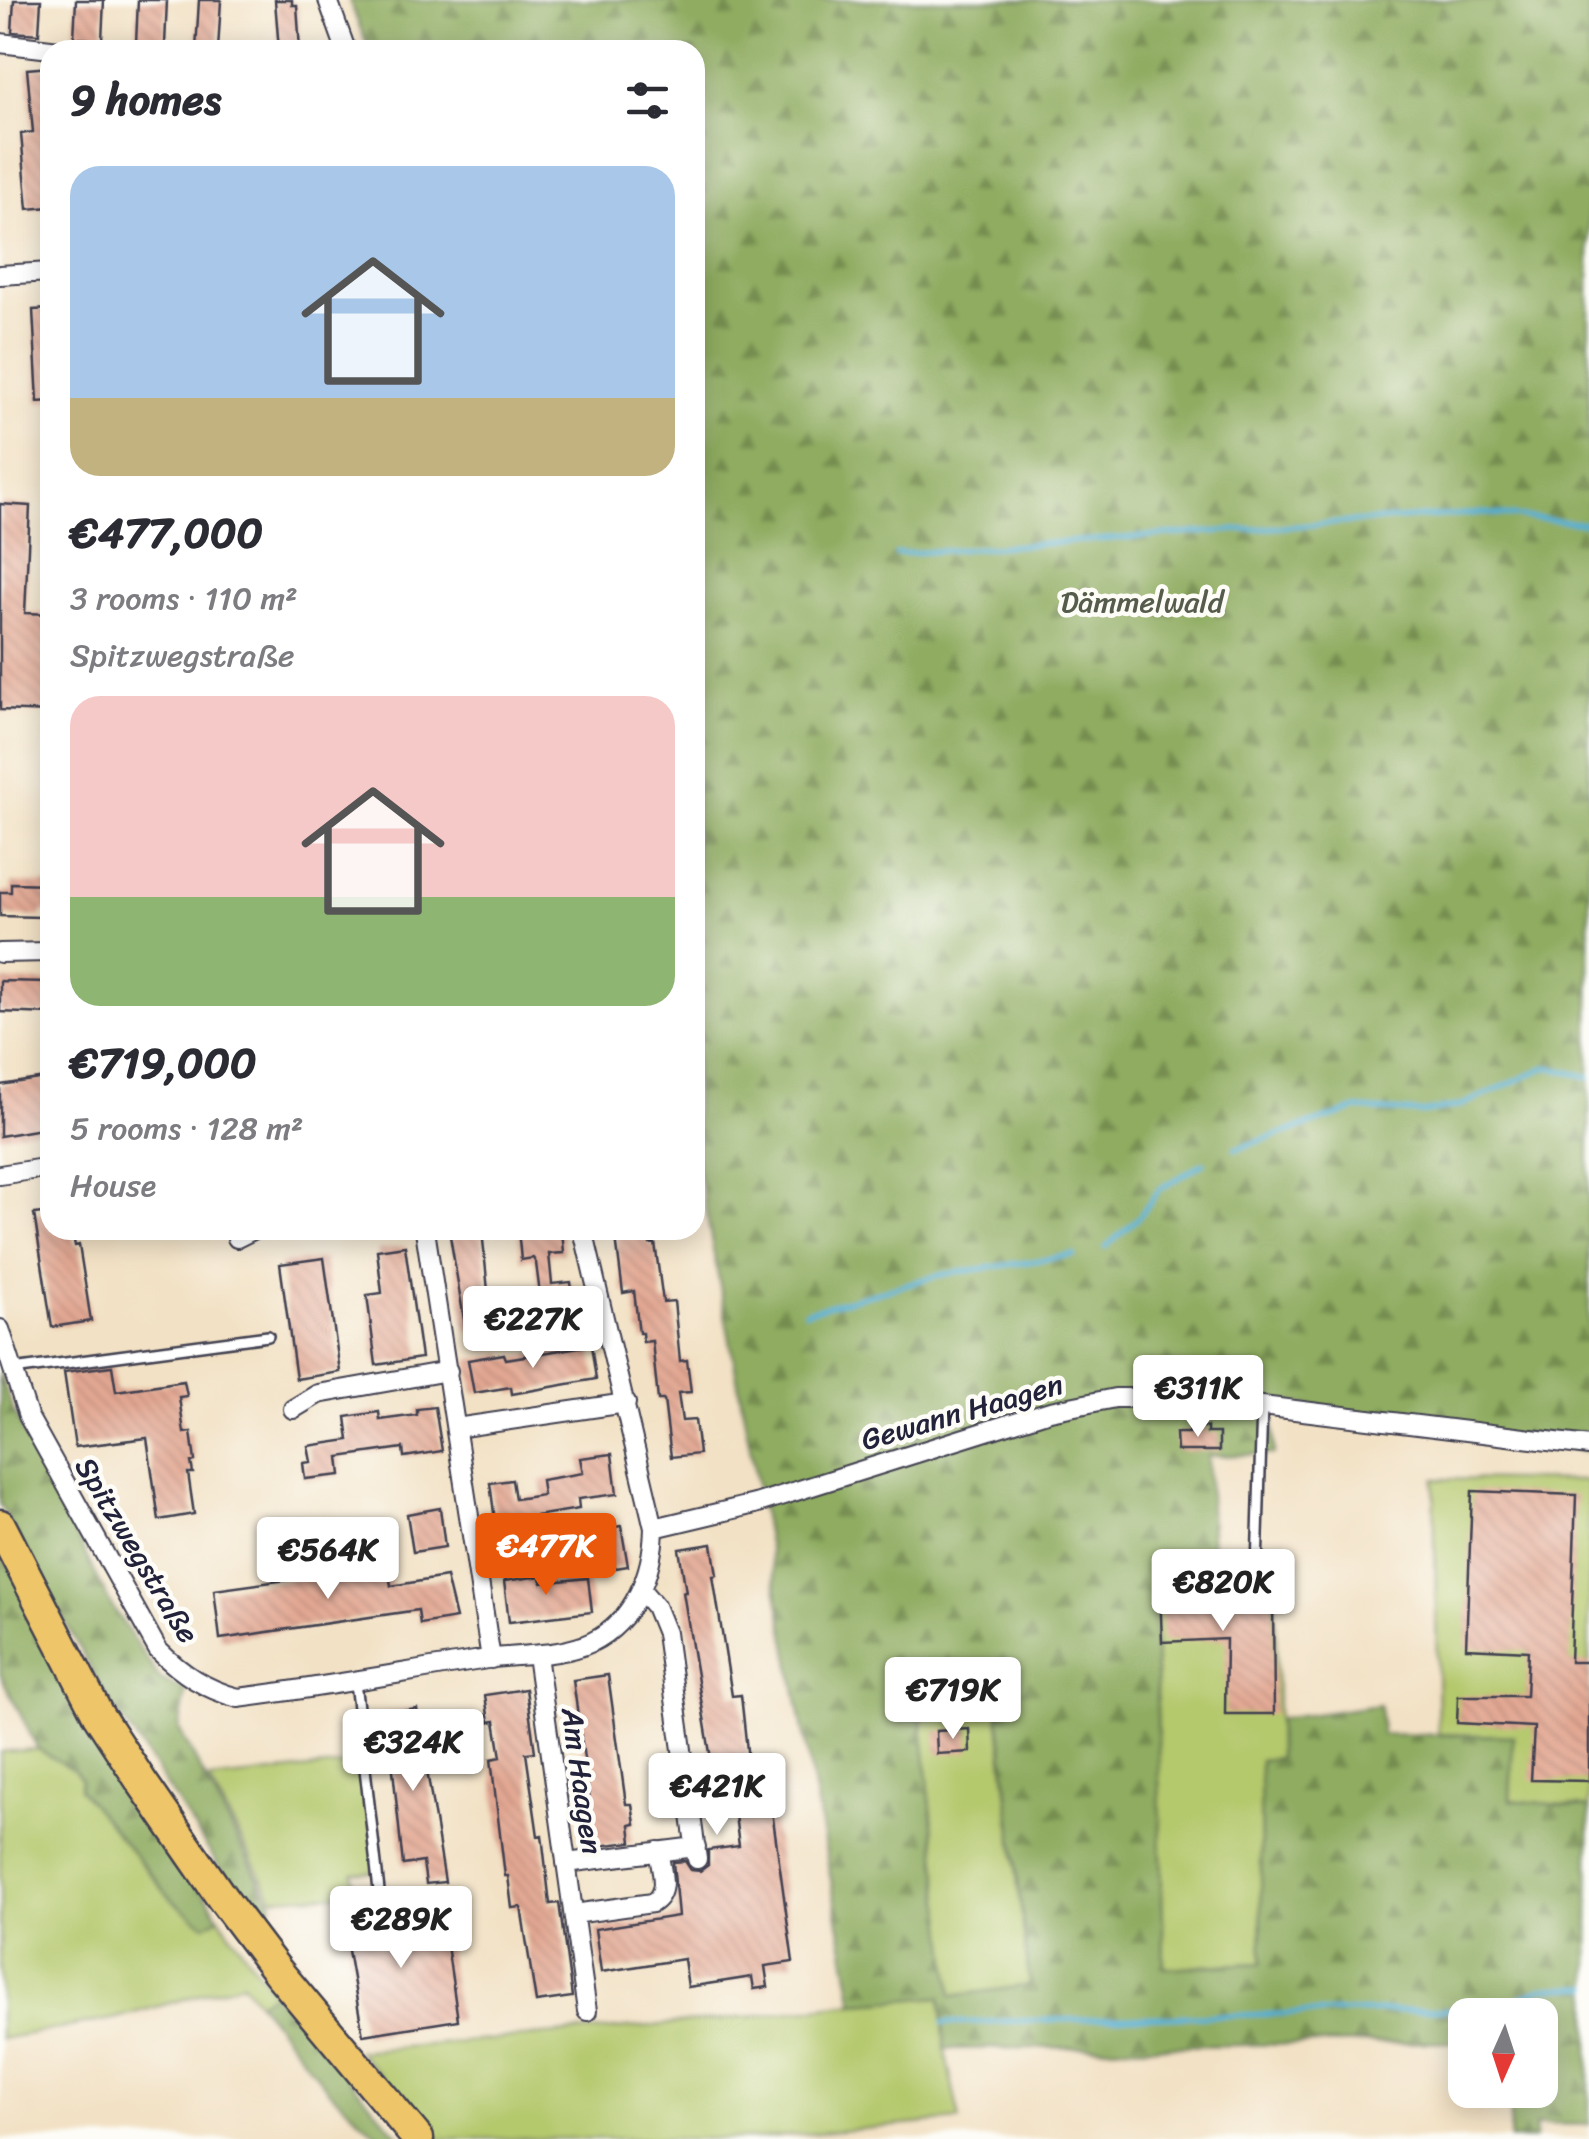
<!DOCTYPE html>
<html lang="en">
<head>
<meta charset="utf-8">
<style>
  body { margin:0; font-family:Sriracha,sans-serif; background:#f7f7f7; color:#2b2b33; height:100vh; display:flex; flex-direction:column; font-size:38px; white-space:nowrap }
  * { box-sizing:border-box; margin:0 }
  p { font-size:32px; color:#7c7c81 }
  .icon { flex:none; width:55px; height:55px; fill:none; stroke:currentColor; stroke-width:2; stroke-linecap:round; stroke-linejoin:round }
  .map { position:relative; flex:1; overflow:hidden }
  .panel { position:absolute; left:40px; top:40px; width:665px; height:1200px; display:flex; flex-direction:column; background:#fff; border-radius:30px; box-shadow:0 5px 25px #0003 }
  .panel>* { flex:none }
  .needle { width:65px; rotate:183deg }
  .tools { position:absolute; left:1448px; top:1998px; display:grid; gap:20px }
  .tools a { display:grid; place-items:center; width:110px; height:110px; border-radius:20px; background:#fff; box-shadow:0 5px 25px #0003; font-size:50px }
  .price { position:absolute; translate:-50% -85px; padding:0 22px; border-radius:10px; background:#fff; color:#222; font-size:32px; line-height:65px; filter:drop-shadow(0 2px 5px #0008) }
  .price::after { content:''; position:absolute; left:50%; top:60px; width:30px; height:22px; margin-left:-15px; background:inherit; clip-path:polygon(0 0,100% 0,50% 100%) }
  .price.current { background:#ea580c; color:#fff }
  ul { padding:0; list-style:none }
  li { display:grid; align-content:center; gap:20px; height:530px; padding:0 30px }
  li span { display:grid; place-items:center; height:310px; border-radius:30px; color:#555 }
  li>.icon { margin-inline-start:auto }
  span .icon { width:180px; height:180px; fill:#fffc; stroke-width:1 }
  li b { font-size:42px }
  h2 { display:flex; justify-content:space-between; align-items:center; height:120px; padding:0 30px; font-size:42px }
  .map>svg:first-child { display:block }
  .green { fill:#b4c86c; stroke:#6b7554; stroke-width:2.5 }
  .forest { fill:url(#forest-firs); stroke:#58674e; stroke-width:2.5; fill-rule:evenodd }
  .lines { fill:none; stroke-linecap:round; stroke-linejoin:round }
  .stream { stroke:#55afd3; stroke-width:5 }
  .building { fill:url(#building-back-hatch) }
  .lane-casing { stroke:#413f50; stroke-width:14 }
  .street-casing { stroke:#413f50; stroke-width:22 }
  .primary-casing { stroke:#413f50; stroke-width:35 }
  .lane { stroke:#fff; stroke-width:9 }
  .street { stroke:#fff; stroke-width:18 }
  .primary { stroke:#eec569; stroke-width:30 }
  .labels { text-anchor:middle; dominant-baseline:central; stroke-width:9; stroke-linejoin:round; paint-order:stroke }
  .park-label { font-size:30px; fill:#555c4c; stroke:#fdfcf7 }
  .street-label { font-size:30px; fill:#22223b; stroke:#fdfcf7 }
</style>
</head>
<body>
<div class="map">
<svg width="1589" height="2139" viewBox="0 0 1589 2139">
  <defs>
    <pattern id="forest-firs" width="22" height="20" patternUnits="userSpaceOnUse" patternTransform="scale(2.5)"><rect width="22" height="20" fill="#8fac60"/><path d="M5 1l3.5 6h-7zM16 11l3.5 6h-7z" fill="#748c50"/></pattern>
    <pattern id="building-back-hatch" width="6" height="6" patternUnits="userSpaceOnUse" patternTransform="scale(2.5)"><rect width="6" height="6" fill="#e2a792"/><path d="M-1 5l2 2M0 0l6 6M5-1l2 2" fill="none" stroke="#c28f7f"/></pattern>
  </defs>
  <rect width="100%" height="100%" fill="#fdfcf7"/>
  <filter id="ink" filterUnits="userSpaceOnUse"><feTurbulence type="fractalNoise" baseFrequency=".01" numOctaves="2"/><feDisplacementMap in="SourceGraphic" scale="20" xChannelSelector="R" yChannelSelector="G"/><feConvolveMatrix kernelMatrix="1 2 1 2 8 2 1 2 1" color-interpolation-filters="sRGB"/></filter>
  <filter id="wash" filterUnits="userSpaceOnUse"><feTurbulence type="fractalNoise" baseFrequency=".0048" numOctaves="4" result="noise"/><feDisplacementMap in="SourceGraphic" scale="40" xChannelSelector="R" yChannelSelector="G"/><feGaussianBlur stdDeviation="2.25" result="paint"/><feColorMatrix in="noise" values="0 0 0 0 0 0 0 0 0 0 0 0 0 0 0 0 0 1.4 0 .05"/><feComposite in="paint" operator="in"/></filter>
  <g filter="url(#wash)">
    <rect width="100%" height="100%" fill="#f2e1c4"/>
    <path class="green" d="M1434,1479L1589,1481V1808L1510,1800L1513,1736L1438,1734Z
      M1212,1560L1214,1585H1275L1278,1758L1260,1760L1262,1963L1164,1968L1153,1563Z
      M997,1706L1030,1986L951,1996L921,1716Z
      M38,1749L75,1771L81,1779L79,1789L172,1900L219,1917L273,1993L258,2002L242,1983L113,2019L0,2039V1752Z
      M364,1763L377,1871L353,1873L355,1894L273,1898L209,1780Z
      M942,1997L945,2050L960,2120L755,2139H438L358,2051L720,2020L854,2003Z"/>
    <path class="forest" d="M349,0H1589V1451L1272,1400L1274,1454L1208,1456L1212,1560L1153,1563L1164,1968L1262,1963L1260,1760L1278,1758V1719L1380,1705L1382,1734L1513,1736L1510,1800L1589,1808V2125L1536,2124L1535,2139H1510L1512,2090H1540V2015H1465V2042L945,2049L941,1997L854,2003L695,1153V50H369ZM998,1707L1030,1985L952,1996L921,1717Z
      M0,1373L14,1413L111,1605L160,1679L186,1691L179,1729L272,1904L259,1928L141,1746L108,1700L0,1504Z
      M0,1551L219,1917L205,1925L172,1900L79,1789L81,1779L75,1771L38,1749L0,1674Z
      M273,1993L402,2139H382L330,2092L258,2002Z"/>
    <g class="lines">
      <path class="stream" d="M896,554L1483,513L1589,524
        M1235,1149L1357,1109L1421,1113L1460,1106L1547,1067L1589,1077
        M1106,1247L1138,1218L1160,1189L1204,1163
        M805,1312L940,1275L1074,1255
        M943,2023L1498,2008L1542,1988L1589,1987"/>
    </g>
    <g id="blocks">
      <path class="building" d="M14,0H41L39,34L12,32Z
        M76,0H104L102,40L74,38Z
        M138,0H167L165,45L136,43Z
        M199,0H221L218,50H196Z
        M275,0H292V5H297L300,50H279Z
        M50,67V207L28,209L21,134L33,132L27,69Z
        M50,309V401L38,402L33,310Z
        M0,504L30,506L25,613L50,614V712L0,710Z
        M11,883L50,884V912H42L41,917L0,916V892H11Z
        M0,981L50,982V1014L0,1012Z
        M45,1078L50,1110L44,1114L47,1128L0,1136V1085Z
        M50,1212V1230H72L75,1246L79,1245L91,1321L52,1327L34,1214Z
        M449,1230H482L489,1301L503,1299L507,1322L466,1331Z
        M518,1230H562L564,1253L549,1254L552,1284L571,1282L575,1313L543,1318L536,1263L533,1258L521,1260Z
        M615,1230H648L650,1244L655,1243L663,1302L674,1301L680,1361L687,1360L691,1392L678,1393L682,1421L695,1420L699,1454L671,1457L664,1400H658L652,1341L643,1342L642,1333H639L634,1291L623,1293Z
        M405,1246L421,1358L376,1365L367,1295L382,1293L377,1250Z
        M324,1258L340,1372L296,1379L280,1264Z
        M591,1345L596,1379L512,1394L511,1387L474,1393L468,1360L504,1354L506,1359Z
        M112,1366L116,1391L184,1381L187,1396L179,1397L184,1433L191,1432L195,1461L191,1462L193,1473H188L194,1514L159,1520L147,1438L75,1447L64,1372Z
        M435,1407L442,1451L404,1457L403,1448L339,1457L341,1475L305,1479L303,1463L311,1462L308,1446L349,1440L346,1417L379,1412L380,1420L417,1415V1409Z
        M1189,1427H1207V1433H1219V1451H1177L1176,1433H1189Z
        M612,1454L617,1494L578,1499L579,1509L529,1517L530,1523L496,1528L490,1483L512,1480L515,1499L543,1495L541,1480L583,1473L580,1458Z
        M1472,1491L1576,1495L1570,1662H1589V1781L1531,1780L1534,1727L1457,1723L1458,1696H1526L1528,1651L1466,1648Z
        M440,1508L445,1547L413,1552L407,1514Z
        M621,1526L628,1566L598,1571L592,1531Z
        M712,1544L717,1575L713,1576L732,1696L741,1695L748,1760L752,1759L755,1781L760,1780L765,1812L772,1811L793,1962L765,1966L768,1987L754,1989L752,1977L688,1987L684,1959L601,1972L595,1929L678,1916L673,1862L685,1861L691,1870L700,1871L708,1865V1850L739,1846L734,1807L723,1809L717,1765H712L683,1592H686L679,1549Z
        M1210,1563L1212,1601L1273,1599L1274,1714H1225L1226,1639L1162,1642L1159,1565Z
        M388,1566L391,1586L446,1577L456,1618L420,1624L418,1610L220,1639L214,1590Z
        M541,1576L542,1583L588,1578L592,1612L509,1622L504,1581Z
        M608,1675L626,1804H632L635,1824L630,1825L632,1842L598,1846L594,1829L588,1830L585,1810L591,1809L573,1680Z
        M526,1689L535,1752L526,1753L538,1836L542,1835L550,1904L559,1903L572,1997L536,2002L521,1907L512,1908L508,1876H505L491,1759L501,1757L495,1721L489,1722L485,1695Z
        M417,1709L445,1882L426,1884L423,1862L403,1865L391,1751H388L383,1714Z
        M969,1729L970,1752L937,1754L936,1731Z
        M440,1897L458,2020L363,2035L341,1911L357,1908L360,1926L425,1915L423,1900Z"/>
    </g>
  </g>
  <g filter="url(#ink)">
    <use href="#blocks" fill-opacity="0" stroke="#413f50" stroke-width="2.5"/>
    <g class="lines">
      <defs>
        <path id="lane" d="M13,1370L268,1336
          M1257,1568L1262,1405
          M355,1682L381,1908"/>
        <path id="street" d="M328,0L346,50
          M0,43L59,50
          M0,275L50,272
          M0,953L50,952
          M0,1175L50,1167
          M425,1230L491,1659
          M237,1238L253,1230
          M0,1329L28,1416L158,1650C182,1674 205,1689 238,1698C321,1688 404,1672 487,1659C521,1654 560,1657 592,1642C635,1621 653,1572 654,1528L583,1230
          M293,1409L318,1394L448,1371
          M456,1428L626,1403
          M654,1528L755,1504L1050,1411L1115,1398H1197L1589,1446
          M642,1591L655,1606L666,1633L697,1859
          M537,1655L587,2011
          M566,1863L696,1847
          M574,1914L652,1903C670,1892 661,1870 658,1851"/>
        <path id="primary" d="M0,1525L98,1715L141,1781L222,1898L278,1972L418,2139"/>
      </defs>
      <use href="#lane" class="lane-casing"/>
      <use href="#street" class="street-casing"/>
      <use href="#primary" class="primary-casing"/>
      <use href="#lane" class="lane"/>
      <use href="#street" class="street"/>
      <use href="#primary" class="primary"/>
    </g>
  </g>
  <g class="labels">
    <g class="park-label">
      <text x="1142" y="602">Dämmelwald</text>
    </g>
    <g class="street-label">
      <text transform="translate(962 1412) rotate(-16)">Gewann Haagen</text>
      <text transform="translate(137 1550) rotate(59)">Spitzwegstraße</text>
      <text transform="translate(582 1781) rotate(82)">Am Haagen</text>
    </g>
  </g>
</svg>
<div class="tools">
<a><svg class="needle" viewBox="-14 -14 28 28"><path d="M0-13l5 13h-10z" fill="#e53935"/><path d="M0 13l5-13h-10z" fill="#7c7c81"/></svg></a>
</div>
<b class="price" style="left:533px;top:1371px">€227K</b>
<b class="price" style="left:1198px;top:1440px">€311K</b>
<b class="price current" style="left:546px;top:1598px">€477K</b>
<b class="price" style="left:328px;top:1602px">€564K</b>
<b class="price" style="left:1223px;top:1634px">€820K</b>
<b class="price" style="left:953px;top:1742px">€719K</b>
<b class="price" style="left:413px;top:1794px">€324K</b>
<b class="price" style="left:717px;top:1838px">€421K</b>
<b class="price" style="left:401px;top:1971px">€289K</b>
<section class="panel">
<h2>9 homes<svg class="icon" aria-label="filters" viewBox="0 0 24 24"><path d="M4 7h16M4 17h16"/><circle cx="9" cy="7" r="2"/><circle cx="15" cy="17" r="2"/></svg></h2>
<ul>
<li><span style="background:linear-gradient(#a9c7e8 75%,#c2b280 0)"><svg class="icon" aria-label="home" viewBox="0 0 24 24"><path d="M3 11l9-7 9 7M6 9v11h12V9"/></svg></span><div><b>€477,000</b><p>3 rooms · 110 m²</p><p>Spitzwegstraße</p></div></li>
<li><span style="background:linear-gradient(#f6c9c9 65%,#8fb573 0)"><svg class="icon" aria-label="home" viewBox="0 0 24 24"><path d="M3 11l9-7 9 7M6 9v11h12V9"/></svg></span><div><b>€719,000</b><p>5 rooms · 128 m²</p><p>House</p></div></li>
</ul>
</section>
</div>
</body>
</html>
